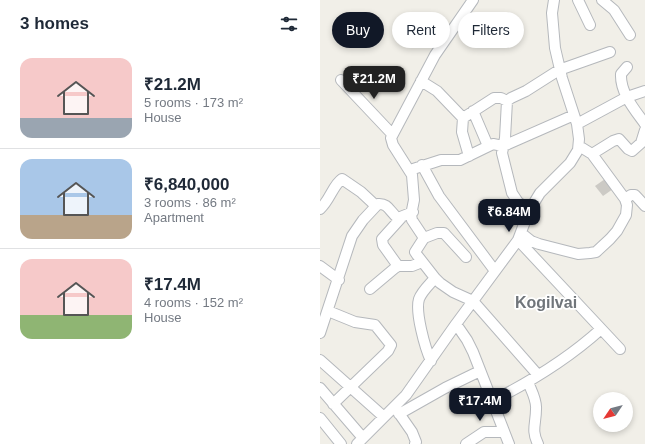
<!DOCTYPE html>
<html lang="en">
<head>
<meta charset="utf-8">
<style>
  body { margin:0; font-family:Arial,sans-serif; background:#f2f2f3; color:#1f2937; height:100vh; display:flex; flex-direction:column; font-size:15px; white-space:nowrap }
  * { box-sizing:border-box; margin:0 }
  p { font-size:13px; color:#747a83 }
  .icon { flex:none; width:22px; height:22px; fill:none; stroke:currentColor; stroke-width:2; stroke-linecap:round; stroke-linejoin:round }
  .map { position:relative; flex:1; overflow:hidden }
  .sheet { display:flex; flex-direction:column; background:#fff; width:320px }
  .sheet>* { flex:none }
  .top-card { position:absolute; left:12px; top:12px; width:253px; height:36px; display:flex; gap:8px }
  .needle { width:26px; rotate:235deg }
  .controls { position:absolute; left:273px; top:392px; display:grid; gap:8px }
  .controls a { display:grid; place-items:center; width:40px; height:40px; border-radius:50%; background:#fff; box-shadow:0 2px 6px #0003; font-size:20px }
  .price { position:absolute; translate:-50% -34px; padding:0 9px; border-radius:8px; background:#111827; color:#fff; font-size:13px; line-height:26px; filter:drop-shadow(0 1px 2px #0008) }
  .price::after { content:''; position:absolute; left:50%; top:24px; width:12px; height:9px; margin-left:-6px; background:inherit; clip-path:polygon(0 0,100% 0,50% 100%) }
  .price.active { background:#222; color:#fff }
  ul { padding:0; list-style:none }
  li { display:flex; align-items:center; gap:12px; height:100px; padding:0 20px }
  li+li { border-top:1px solid #e0e1e3 }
  li span { display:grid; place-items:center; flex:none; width:112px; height:80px; border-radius:12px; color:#555 }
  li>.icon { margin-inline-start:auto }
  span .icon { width:48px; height:48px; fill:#fffc; stroke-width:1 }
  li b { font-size:17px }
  h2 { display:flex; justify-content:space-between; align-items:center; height:48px; padding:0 20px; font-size:17px }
  .chip { padding:0 14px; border-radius:18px; background:#fff; box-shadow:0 2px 6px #0003; font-size:14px; line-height:36px }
  .chip.active { background:#111827; color:#fff }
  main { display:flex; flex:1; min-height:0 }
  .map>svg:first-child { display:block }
  .building { fill:#cccac5 }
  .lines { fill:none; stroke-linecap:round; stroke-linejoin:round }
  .minor-casing { stroke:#b5b8bc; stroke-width:12 }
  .minor { stroke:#fff; stroke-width:10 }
  .labels { text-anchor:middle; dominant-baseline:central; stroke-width:3.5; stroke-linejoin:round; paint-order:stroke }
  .quarter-label { font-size:16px; font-weight:bold; fill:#70757a; stroke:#fff }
</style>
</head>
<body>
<main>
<section class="sheet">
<h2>3 homes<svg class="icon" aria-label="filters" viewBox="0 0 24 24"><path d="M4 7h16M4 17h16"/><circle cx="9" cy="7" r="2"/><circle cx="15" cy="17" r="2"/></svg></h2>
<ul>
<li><span style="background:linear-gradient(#f6c9c9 75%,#9aa5b1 0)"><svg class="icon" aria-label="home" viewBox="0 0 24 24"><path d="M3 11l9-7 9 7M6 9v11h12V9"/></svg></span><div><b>₹21.2M</b><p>5 rooms · 173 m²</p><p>House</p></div></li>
<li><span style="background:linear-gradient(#a9c7e8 70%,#b9a48a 0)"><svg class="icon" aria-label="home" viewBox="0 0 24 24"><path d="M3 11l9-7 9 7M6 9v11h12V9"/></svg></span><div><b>₹6,840,000</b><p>3 rooms · 86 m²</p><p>Apartment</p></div></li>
<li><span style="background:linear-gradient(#f6c9c9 70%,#8fb573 0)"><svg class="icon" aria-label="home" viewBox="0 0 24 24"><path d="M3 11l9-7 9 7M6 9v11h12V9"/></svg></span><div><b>₹17.4M</b><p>4 rooms · 152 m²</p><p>House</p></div></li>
</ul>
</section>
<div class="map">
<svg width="325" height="444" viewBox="0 0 325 444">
  <rect width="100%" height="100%" fill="#f1efe8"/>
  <path class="building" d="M285,179L293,189L283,196L275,186Z"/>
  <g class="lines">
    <defs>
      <path id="minor" d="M153,0L115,55L71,138L73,145L92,175L94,200L91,215L92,220L104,238L95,252L97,255L115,278L120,283L133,292L153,301L218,375
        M258,0L270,25
        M282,0L294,10L310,35
        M307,67L301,74C300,93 315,110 325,124
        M21,80L72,134
        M101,81L117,91L143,118L174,98H181L187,101
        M153,111L168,146
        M143,118L142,132L149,156
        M257,124L307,97L325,91
        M272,154L293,141L299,139L308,149L312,151L321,143L325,130
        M102,165L119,196L175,271
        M90,170L121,160H140L173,144L183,146L188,144L254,115
        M305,199L311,195H315L325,206
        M0,209C10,200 13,185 22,179L41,192L56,206
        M209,211L198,202L192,193L182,153L185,138L187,101L191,98L206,91L239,70L290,52
        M201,233L211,241L219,244L258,254L270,253L276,252L290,239L297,231L306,215L307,205L305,199L272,154L259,146
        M104,238L117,233H124L146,257
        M198,240L300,349
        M0,266L19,280
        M78,266L63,245L62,239L81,218
        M50,289L75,268L78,266H92L102,262
        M8,311L35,322L55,325L71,345L68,351L13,404
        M136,324L147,340L153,352L189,444
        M0,333L32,236L43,220L58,204C69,203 70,213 78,218L93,212
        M0,360L64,417
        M111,361C105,348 95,312 99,299C102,291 110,284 115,278
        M208,382C211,390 217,400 216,409C216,424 211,430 218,444
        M0,388L43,438
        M172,401C212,381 249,358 281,329
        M76,409L92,432L96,442L95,444
        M79,414L125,388L160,371
        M0,418L21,444
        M37,444L86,395L136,324L198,240L209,211L220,193L250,163L258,150L259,139L257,124L242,78L235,48L232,13L234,0
        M146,444L164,432H184"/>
    </defs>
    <use href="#minor" class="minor-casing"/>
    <use href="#minor" class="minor"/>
  </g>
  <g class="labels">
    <g class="quarter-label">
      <text x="226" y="302">Kogilvai</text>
    </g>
  </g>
</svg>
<div class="controls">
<a><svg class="needle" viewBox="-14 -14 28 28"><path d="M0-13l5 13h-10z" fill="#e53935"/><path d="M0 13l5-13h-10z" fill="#747a83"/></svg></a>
</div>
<b class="price active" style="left:54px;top:100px">₹21.2M</b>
<b class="price" style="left:189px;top:233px">₹6.84M</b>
<b class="price" style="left:160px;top:422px">₹17.4M</b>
<div class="top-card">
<a class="chip active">Buy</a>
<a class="chip">Rent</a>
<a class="chip">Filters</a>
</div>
</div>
</main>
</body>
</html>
